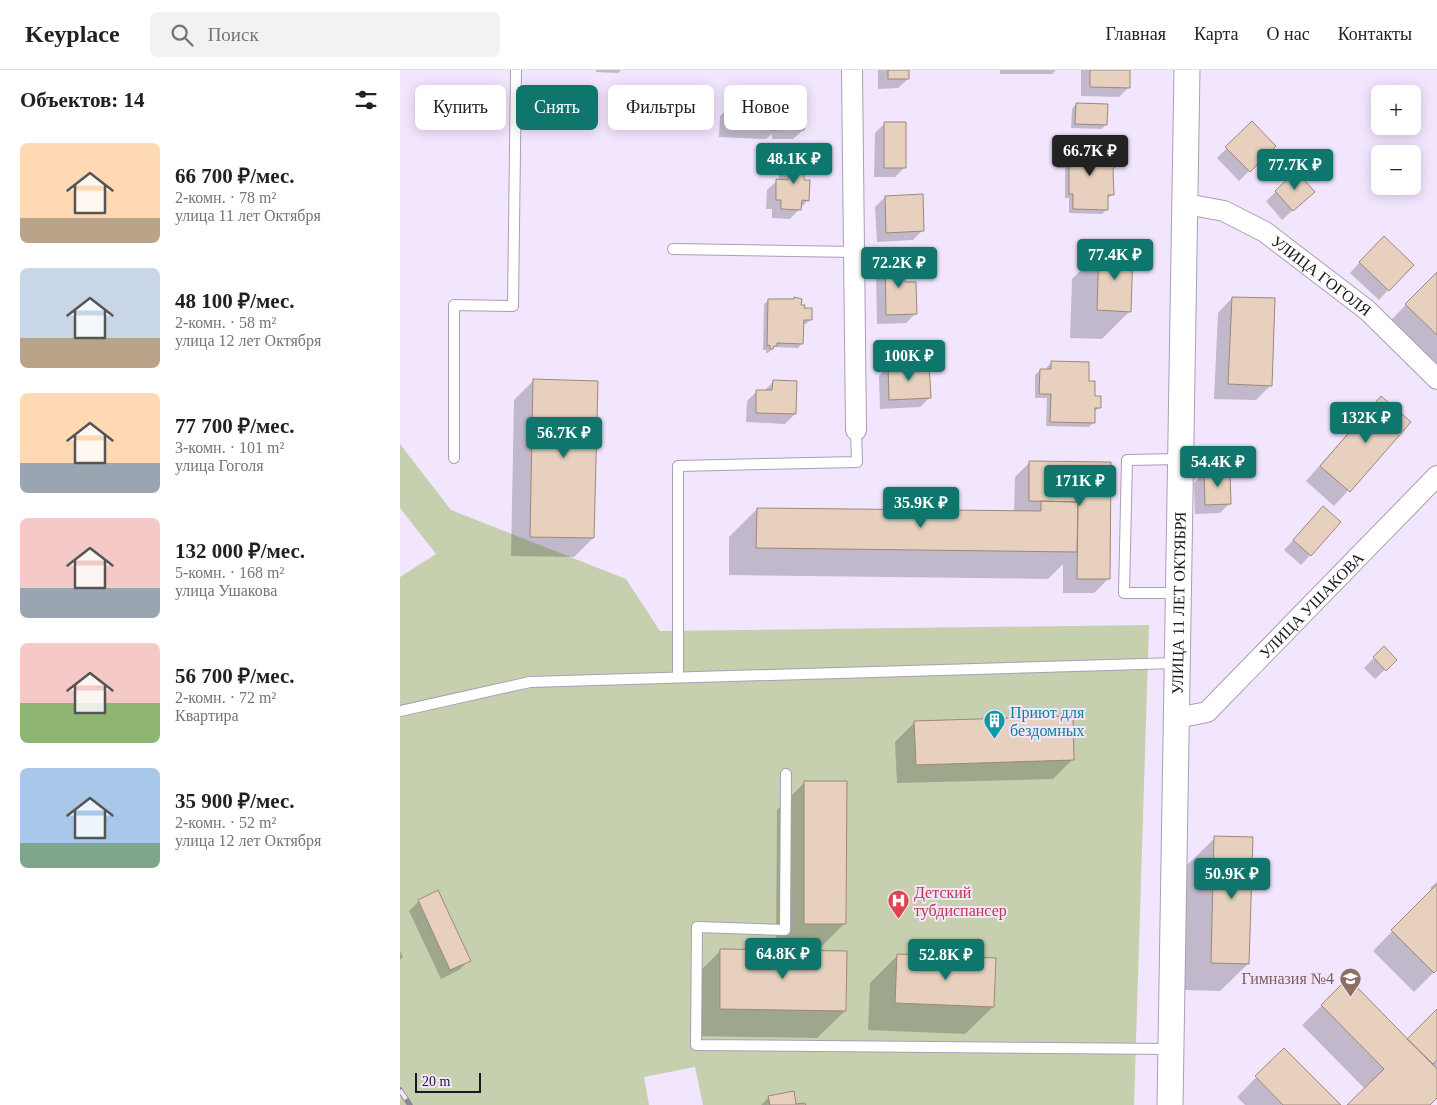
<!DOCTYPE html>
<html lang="ru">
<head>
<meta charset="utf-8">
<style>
  body { margin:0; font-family:"Times New Roman",serif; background:#f2f2f2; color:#202124; height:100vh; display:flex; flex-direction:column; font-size:19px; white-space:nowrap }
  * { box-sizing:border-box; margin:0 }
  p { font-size:16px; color:#757577 }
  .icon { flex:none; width:28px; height:28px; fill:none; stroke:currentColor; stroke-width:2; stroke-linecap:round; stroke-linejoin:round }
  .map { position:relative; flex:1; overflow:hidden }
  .drawer { display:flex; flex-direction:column; background:#fff; width:400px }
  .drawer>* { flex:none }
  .banner { position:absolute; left:15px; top:15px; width:475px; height:45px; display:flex; gap:10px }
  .buttons { position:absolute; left:971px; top:15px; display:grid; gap:10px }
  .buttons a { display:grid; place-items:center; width:50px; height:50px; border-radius:8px; background:#fff; box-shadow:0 2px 12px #0003; font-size:25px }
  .scale { position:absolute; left:15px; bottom:12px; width:66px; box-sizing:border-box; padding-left:5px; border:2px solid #1b171f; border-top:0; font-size:14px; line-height:18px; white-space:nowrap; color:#1b171f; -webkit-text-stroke:4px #f2e6fe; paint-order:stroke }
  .price { position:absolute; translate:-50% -42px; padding:0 11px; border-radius:5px; background:#0f766e; color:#fff; font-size:16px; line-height:32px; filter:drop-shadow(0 1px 2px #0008) }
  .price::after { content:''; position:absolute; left:50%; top:30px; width:15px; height:11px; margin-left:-8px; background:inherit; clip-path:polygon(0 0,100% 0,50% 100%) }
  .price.selected { background:#222; color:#fff }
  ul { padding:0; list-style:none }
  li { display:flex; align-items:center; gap:15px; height:125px; padding:0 20px }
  li span { display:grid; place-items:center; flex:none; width:140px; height:100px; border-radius:8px; color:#555 }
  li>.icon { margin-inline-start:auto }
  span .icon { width:60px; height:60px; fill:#fffc; stroke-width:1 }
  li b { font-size:21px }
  h2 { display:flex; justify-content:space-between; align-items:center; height:60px; padding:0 20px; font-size:21px }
  .pill { padding:0 18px; border-radius:8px; background:#fff; box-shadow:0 2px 12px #0003; font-size:18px; line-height:45px }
  .pill.selected { background:#0f766e; color:#fff }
  header { display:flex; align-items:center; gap:30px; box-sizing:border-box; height:70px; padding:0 25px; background:#fff; border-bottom:1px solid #e0e0e0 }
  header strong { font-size:24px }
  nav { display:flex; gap:28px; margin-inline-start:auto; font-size:18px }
  .search { width:350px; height:45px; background:#f2f2f2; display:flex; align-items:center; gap:12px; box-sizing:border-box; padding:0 18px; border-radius:8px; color:#757577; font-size:19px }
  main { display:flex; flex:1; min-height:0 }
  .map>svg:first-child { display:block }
  .green { fill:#c6d0af }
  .shadow { fill:#0003 }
  .building { fill:#e7d0be; stroke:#9d8777 }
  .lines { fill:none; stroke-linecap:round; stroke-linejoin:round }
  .service-casing { stroke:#aa9eb5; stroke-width:12 }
  .minor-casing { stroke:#aa9eb5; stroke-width:22 }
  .tertiary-casing { stroke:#aa9eb5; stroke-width:27 }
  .service { stroke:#fff; stroke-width:10 }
  .minor { stroke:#fff; stroke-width:20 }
  .tertiary { stroke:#fff; stroke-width:25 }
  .rail-casing { stroke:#8e8596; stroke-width:5.5 }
  .rail { stroke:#f2e6fe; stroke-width:4; stroke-dasharray:11; stroke-linecap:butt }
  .labels { text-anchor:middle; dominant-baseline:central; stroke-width:4; stroke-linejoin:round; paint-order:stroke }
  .street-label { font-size:16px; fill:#1b171f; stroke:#f2e6fe }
  .culture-label { font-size:16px; fill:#0d838f; stroke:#f2e6fe; text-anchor:start }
  .health-label { font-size:16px; fill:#be3a42; stroke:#f2e6fe; text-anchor:start }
  .education-label { font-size:16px; fill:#785e54; stroke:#f2e6fe; text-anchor:end }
</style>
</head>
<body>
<header>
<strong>Keyplace</strong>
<div class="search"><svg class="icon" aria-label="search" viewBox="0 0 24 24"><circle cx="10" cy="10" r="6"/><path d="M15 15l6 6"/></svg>Поиск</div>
<nav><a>Главная</a><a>Карта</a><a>О нас</a><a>Контакты</a></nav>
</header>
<main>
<section class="drawer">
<h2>Объектов: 14<svg class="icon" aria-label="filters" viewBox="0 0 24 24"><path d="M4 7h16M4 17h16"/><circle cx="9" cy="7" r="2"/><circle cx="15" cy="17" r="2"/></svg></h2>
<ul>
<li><span style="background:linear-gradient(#ffd9b3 75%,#b9a48a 0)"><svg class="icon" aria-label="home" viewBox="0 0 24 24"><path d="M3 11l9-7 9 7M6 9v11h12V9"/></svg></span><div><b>66 700 ₽/мес.</b><p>2-комн. · 78 m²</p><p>улица 11 лет Октября</p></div></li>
<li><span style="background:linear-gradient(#c9d6e8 70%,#b9a48a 0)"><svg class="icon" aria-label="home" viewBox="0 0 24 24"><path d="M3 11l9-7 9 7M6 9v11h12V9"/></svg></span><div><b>48 100 ₽/мес.</b><p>2-комн. · 58 m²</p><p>улица 12 лет Октября</p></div></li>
<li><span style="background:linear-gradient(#ffd9b3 70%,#9aa5b1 0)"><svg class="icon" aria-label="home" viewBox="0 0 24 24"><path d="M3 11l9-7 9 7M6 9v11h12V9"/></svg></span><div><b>77 700 ₽/мес.</b><p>3-комн. · 101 m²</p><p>улица Гоголя</p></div></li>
<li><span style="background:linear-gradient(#f6c9c9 70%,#9aa5b1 0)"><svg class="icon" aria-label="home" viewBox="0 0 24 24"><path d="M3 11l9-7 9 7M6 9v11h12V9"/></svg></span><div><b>132 000 ₽/мес.</b><p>5-комн. · 168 m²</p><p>улица Ушакова</p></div></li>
<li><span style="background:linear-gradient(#f6c9c9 60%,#8fb573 0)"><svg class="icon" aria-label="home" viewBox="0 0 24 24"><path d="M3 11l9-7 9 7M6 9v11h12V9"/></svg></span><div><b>56 700 ₽/мес.</b><p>2-комн. · 72 m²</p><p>Квартира</p></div></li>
<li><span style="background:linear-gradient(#a9c7e8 75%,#7fa58c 0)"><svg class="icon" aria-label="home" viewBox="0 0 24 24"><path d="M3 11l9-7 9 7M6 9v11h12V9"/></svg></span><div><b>35 900 ₽/мес.</b><p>2-комн. · 52 m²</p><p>улица 12 лет Октября</p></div></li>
</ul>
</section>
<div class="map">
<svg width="1037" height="1035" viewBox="0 0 1037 1035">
  <rect width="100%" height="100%" fill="#f2e6fe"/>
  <path class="green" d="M0,374L51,440L226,509L260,561L749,555L734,1035H303L295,997L244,1007L249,1035H0V507L36,484L0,438Z"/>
  <path class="shadow" d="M196,0H221L218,3L196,2Z
    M478,0H508V9L498,18L478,19Z
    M600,0H656L652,4H600Z
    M681,0H729L728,18L719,27L681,26Z
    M383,26L403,60L393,69H372V64L366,69L319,67L320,46L330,36L363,44L373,45V36Z
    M676,34L706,54L702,59L671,58L672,39Z
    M485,53L505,97L495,107H474L475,63Z
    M852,53L874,76L839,111L817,88Z
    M662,82L711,98L713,124L707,129V139L702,144L669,143V128H665V98H657V86Z
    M389,85L402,111L408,130L390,149L372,148V139H366L367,120L377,111H379V95Z
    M896,103L903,131L882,150L866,131Z
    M485,127L523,160L513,170L477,172L475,137Z
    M974,177L988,220L979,230L950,203Z
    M700,181L730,241L702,269L670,268L672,209Z
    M486,189L515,244L506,253L477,254L476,199Z
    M1037,203V294L991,250Z
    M832,228L870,316L856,330L814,329L818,243Z
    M369,230L410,250L406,254H403L402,273L398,278L374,277L368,283H366V280H363L364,234Z
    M652,292L694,327L700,337L694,342L693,353L689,357L646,356L647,328H635V305L640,300H647V297Z
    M488,296L530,327L520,337L480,339L479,306Z
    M134,310L193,468L174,487L111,486L114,330Z
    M373,312L395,344L385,354L346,352L347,331L357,321L363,322Z
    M967,342L1010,353L934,436L906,411Z
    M629,393L710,394L708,509L694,523H663V494L648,509L329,505V467L357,439L614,442L615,407Z
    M804,403L829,434L820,443L795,444L794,413Z
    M913,448L910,485L901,495L884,480Z
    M984,578L995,590L975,609L964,598Z
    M515,652L673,689L653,709L497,713L495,672Z
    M405,712L445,853L417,881L445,941L417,968L292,966L293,908L321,880L376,881L377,740Z
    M815,768L848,894L820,921L784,920L787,795Z
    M1037,812V899L1014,922L973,881L1032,820L1030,818Z
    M19,831L69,890L59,900L41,909L9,841Z
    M0,881L3,887L0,890Z
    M498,885L593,937L565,964L468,960L470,913Z
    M948,910L1007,970L1037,941V1027L1029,1035H949L965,1019L902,955Z
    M884,979L939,1035H845L837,1027Z
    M369,1027L395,1035H361Z"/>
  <path class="building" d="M488,0H509V9H488Z
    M690,0H730V18L690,17Z
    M382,25L406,26L404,60L381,59Z
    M676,33L708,34L707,55L675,54Z
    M329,35L365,36V43L378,44L377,60L328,58Z
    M852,51L876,76L850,102L825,77Z
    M484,52H506V98H484Z
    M661,80L713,81L718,86V94L713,99L714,125H708V140L673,139V124H669V94L661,95Z
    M389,84H404V110H410L409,131L402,130L401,140L381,139V130H376V109L388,110Z
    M896,101L915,122L893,141L875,121Z
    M523,124L524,161L486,163L485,126Z
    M984,166L1014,195L989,221L959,192Z
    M699,180L733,181L731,242L697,240Z
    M485,188H504L505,212H516L517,244L486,245Z
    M1037,202V265L1005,234Z
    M394,227L402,229L401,235H405L404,238H412V250H404L403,274L377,273V276H374L373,279H370V275L367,276L368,229H394Z
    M832,227L875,228L872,316L828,314Z
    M651,291L689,292V311H695V326H701V338H695V353L650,352L651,324H639L640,299H651Z
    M529,293L531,328L489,330L488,295Z
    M133,309L198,311L194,468L130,467Z
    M373,310L397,311L396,344L356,343V320H372Z
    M981,326L1011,352L950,422L920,396Z
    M629,391L711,392L710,509H677L678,432L629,431Z
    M830,401L831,434L805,435L804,402Z
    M641,431L678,432L677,482L356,478L357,438L641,441Z
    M923,436L941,452L911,486L893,470Z
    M984,576L997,590L986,601L973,587Z
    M673,646L674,690L516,695L514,651Z
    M404,711H447L446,854H404Z
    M814,766L853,767L849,894L811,893Z
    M1037,814V900L1034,903L991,860Z
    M38,820L71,891L50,900L18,830Z
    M320,879L447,881L446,941L320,939Z
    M497,884L596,888L594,937L495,933Z
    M948,908L1037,999V1028L1030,1035H947L984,999L921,935Z
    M1037,939V990L1033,994L1007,969Z
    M884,978L941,1035H883L855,1006Z
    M394,1021L396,1034L405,1033L406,1035H370L368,1026Z"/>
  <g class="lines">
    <defs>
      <path id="service" d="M273,179L454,182
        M54,388V235L113,236L116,0
        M778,523H724L727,390L780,389
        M278,607V396L457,392L456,360
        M0,641L130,612L776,593
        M386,704L385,860L297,857L296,975L771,979"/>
      <g id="minor">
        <path d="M452,0L456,360"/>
        <path id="s1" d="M786,134L824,141L865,162L967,240L1037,309"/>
        <path id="s2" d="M777,648L807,642L1037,406"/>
      </g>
      <g id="tertiary">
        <path id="s3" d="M770,1035L787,0"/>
      </g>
    </defs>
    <use href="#service" class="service-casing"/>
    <use href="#minor" class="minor-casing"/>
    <use href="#tertiary" class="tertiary-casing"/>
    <use href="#service" class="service"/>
    <use href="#minor" class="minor"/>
    <use href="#tertiary" class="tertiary"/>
    <defs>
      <path id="rail" d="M0,1020L10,1035"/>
    </defs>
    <use href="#rail" class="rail-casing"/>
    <use href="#rail" class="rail"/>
  </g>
  <defs>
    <symbol id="building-pin" viewBox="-11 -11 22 30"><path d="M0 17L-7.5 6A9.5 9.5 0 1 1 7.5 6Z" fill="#0f9aa8" stroke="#f2e6fe"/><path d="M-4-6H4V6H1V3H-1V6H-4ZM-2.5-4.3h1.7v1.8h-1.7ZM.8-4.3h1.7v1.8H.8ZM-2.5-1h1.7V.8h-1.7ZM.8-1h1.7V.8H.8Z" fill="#fff"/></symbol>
    <symbol id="hospital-pin" viewBox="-11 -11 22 30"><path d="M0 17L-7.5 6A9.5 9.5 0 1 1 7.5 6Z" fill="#e0444e" stroke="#f2e6fe"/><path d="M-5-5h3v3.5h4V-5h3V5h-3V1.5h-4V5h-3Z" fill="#fff"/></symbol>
    <symbol id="school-pin" viewBox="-11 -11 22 30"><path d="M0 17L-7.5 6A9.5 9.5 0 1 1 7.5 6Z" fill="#8d6e63" stroke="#f2e6fe"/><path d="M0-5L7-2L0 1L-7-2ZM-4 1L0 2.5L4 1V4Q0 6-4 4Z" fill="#fff"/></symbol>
  </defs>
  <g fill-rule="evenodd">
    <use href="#building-pin" x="582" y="638" width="25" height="34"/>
    <use href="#hospital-pin" x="486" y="818" width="25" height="34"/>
    <use href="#school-pin" x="938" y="896" width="25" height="34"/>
  </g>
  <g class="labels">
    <g class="street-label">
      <text stroke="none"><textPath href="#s1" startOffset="156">УЛИЦА ГОГОЛЯ</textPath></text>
      <text stroke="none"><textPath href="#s3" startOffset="502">УЛИЦА 11 ЛЕТ ОКТЯБРЯ</textPath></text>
      <text stroke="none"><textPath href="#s2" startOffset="180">УЛИЦА УШАКОВА</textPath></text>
    </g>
    <g class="culture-label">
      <text x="610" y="642">Приют для<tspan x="610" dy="18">бездомных</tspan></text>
    </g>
    <g class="health-label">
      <text x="514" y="822">Детский<tspan x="514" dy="18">тубдиспансер</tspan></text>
    </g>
    <g class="education-label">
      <text x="934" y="908">Гимназия №4</text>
    </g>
  </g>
</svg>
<div class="buttons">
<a>+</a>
<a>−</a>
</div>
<div class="scale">20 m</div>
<b class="price selected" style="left:690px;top:107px">66.7K ₽</b>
<b class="price" style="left:394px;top:115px">48.1K ₽</b>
<b class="price" style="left:895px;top:121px">77.7K ₽</b>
<b class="price" style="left:715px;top:211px">77.4K ₽</b>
<b class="price" style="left:499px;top:219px">72.2K ₽</b>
<b class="price" style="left:509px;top:312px">100K ₽</b>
<b class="price" style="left:966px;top:374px">132K ₽</b>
<b class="price" style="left:164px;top:389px">56.7K ₽</b>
<b class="price" style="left:818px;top:418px">54.4K ₽</b>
<b class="price" style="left:680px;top:437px">171K ₽</b>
<b class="price" style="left:521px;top:459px">35.9K ₽</b>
<b class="price" style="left:832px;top:830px">50.9K ₽</b>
<b class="price" style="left:383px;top:910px">64.8K ₽</b>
<b class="price" style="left:546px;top:911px">52.8K ₽</b>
<div class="banner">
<a class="pill">Купить</a>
<a class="pill selected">Снять</a>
<a class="pill">Фильтры</a>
<a class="pill">Новое</a>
</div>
</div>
</main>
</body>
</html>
